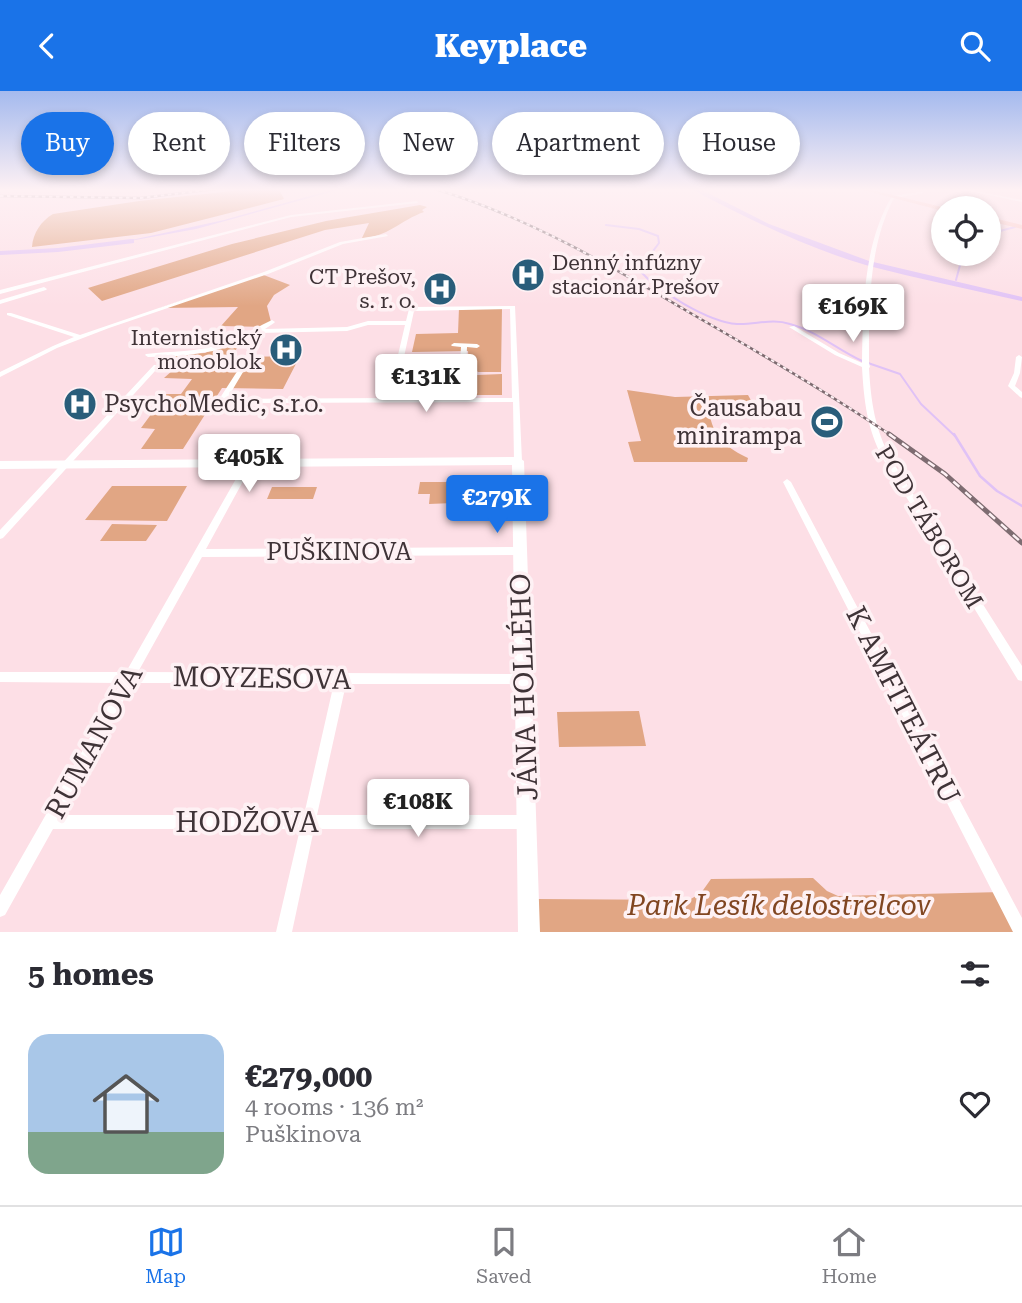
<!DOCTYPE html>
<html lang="en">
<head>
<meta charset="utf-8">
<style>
  body { margin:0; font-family:"Roboto Serif",serif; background:#f7f7f7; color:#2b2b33; height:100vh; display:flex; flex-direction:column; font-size:26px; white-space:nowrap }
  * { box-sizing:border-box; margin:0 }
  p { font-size:23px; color:#7c7c81 }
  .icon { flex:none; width:38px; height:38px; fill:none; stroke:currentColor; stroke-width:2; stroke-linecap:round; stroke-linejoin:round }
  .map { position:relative; height:841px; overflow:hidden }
  .sheet { display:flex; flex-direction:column; background:#fff; flex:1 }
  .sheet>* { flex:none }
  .hud { position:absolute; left:21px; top:21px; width:980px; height:63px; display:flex; gap:14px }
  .buttons { position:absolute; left:931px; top:105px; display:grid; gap:14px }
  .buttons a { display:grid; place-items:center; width:70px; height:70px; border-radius:50%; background:#fff; box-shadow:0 4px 10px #0003; font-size:35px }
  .price { position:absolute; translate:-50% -60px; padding:0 16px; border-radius:7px; background:#fff; color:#222; font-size:23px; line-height:46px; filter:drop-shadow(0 2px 4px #0008) }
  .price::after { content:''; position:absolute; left:50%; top:42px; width:21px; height:16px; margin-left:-10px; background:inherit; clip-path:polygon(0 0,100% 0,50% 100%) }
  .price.current { background:#1a73e8; color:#fff }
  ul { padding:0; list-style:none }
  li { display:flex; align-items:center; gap:21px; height:175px; padding:0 28px }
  li span { display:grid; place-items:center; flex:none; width:196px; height:140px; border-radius:21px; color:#555 }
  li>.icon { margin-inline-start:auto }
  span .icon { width:84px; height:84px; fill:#fffc; stroke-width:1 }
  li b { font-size:30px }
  h2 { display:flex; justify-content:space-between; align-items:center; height:84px; padding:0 28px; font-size:30px }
  .chip { padding:0 24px; border-radius:32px; background:#fff; box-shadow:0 4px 10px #0003; font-size:24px; line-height:63px }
  .chip.current { background:#1a73e8; color:#fff }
  header { display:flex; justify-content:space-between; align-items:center; height:91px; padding:0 28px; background:#1a73e8; color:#fff; font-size:32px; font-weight:800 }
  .tab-bar { display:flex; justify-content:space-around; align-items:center; height:98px; border-top:2px solid #e1e1e2; background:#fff; font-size:19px; color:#7c7c81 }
  .tab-bar a { display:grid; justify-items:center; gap:4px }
  .tab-bar .current { color:#1a73e8 }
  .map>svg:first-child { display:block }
  .green { fill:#e1a684 }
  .water { fill:#e0c2f6 }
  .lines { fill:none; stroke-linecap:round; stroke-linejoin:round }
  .stream-far1 { stroke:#e0c2f6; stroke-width:2 }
  .stream { stroke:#e0c2f6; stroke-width:2.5 }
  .river { fill:#e0c2f6; fill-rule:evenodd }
  .street-tunnel { stroke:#d7bdc3; stroke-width:7; stroke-dasharray:7 3.5; stroke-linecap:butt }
  .street { fill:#fff; fill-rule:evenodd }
  .secondary { fill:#fff; fill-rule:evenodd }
  .primary { fill:#fac7c2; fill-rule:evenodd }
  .rail-far1-casing { stroke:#7e6c71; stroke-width:2.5 }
  .rail-casing { stroke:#7e6c71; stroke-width:5 }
  .rail-far1 { stroke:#fef1f4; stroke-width:2; stroke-dasharray:3.5; stroke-linecap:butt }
  .rail { stroke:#fef1f4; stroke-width:2.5; stroke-dasharray:8; stroke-linecap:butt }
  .labels { text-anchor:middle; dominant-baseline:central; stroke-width:7; stroke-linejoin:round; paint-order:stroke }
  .far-poi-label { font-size:21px; fill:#3f3337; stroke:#fef1f4; text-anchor:end }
  .poi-label { font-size:24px; fill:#3f3337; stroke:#fef1f4; text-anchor:start }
  .street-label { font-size:24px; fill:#3f3337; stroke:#fef1f4 }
  .near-street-label { font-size:28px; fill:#3f3337; stroke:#fef1f4 }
  .near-park-label { font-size:28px; font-style:italic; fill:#814621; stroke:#fef1f4 }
</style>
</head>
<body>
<header><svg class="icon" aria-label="back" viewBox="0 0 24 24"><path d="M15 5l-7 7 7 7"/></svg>Keyplace<svg class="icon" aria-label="search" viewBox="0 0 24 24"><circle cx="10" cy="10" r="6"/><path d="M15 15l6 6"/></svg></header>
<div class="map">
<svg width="1022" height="841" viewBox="0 0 1022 841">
  <rect width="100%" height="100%" fill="#fddfe6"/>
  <path class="green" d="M251,98H279L284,108L151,142L32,156C33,142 41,130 53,123L139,110Z
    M420,114L427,116L422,119L424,121C401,129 386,147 362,147L369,132L325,139L102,210L88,197L232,153L326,130Z
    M261,183L290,194L274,204L267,215L271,231L264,236L221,235L238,216L160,217Z
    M459,217H502L501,281H478L469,272L468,260L412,261L416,243L458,242Z
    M246,244L231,266L300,265L283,298L222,297L183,358H141L155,338L141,337L166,303H181L192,288L164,287L173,279L153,278L166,264L205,262Z
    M502,283V304H469L468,292L477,284Z
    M627,299L675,306L748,304L757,320H731L710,325C714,347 729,358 748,367L747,371H634L628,351L641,350Z
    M420,391H464L463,403H454L453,412L429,413L430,403H418Z
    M112,395H187L167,430L85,429Z
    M272,396H317L313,408H267Z
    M112,433L157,434L146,450H100Z
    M639,620L646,655L559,656L557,621Z
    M813,787L827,800L838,805L1002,801L1022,841H537L536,808L689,809L701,802L711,788Z"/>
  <path class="water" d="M335,98H342L196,138L113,153L224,129Z
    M691,98H700L769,133L869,170L1022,206V210C971,199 920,188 869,175C806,157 749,128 691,98Z"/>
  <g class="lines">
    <path class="stream-far1" d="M606,134L639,138L658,145L659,152L639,179C658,200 708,231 737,233C755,234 772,227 790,233C816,240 838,259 862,270
      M989,143L1015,136
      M956,189L963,163
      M868,272L900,283L921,313L955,345"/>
    <path class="stream" d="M954,343L980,385L997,400L1022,415"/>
    <path class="river" d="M131,148H134V152L58,161L0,164V160L58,157Z"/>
    <path class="street-tunnel" d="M158,272L163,267"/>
    <path class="street" d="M925,98H929L920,103L894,107C868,156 869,217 869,272L870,276L869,277C871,312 875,338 891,368L1022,575V590L1018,589L883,368C867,337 864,311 862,276L835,264L789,236L794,235L839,262L862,272C863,216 863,154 892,105L918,101Z
      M961,98H966L1022,109V111Z
      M417,110L418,112L291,126L0,203V199L291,124Z
      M386,143L388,145L343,153L268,183L109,237L57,257L0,286V281L53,255L74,246L7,224V222H11L80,244L264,181L340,151Z
      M44,196L47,198L46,199L0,213V209Z
      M515,215L522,370L521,372L518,373L514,370L513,311L222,312L218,310L238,279L155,280L3,447L0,448V439L154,274H158L159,276L240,275L247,265H251L252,266L227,308L388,307L405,234H368L347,240L259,242L229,255L213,260L182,265L148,266L145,264L146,263C172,260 197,261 222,253C241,247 255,237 272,229L275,231L274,232L265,238L347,236L368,230H406L409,218L412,216ZM510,218L512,307H465L467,256L477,257L480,255L477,253L454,252L451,254L452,255L461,256L458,307H395L414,220Z
      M1019,264L1022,266L1020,282L1015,295L1022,301V307L1020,306L1008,295L1014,282L1016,266Z
      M249,369L253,372L206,458L521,456L524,457L526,460L524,463L521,464L202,466L138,581L524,583L528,584L530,588L528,592L524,593H346L317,724H526L531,726L533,731L531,736L526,738H314L292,841H276L300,738H53L5,824L0,826V804L121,592L0,591V581H126L245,372ZM133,592H334L304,724H60Z
      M787,388L791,391L1022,827V841H1013L783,391Z"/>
    <path class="secondary" d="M518,366L524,370L540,841H518L512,374L0,378V370Z"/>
    <path class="primary" d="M859,98H868L946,117L943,120Z
      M989,126L1022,134V138L989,130Z"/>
    <defs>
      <path id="rail-far1" d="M435,98C528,126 609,174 692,223C760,262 827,301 892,345
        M0,105L141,107L215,98"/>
      <path id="rail" d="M889,343L945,383L1022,452"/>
    </defs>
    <use href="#rail-far1" class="rail-far1-casing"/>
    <use href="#rail" class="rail-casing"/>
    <use href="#rail-far1" class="rail-far1"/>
    <use href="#rail" class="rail"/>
  </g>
  <linearGradient id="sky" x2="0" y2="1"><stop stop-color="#a5baee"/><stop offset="0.46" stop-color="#fef1f4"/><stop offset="1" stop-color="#fef1f4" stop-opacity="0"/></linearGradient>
  <rect width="1022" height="215" fill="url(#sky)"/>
  <defs>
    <symbol id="hospital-disc" viewBox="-11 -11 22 22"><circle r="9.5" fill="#295d7a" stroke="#fef1f4"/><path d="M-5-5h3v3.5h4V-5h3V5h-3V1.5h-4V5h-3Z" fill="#fff"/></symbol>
    <symbol id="stadium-disc" viewBox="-11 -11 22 22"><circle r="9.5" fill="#295d7a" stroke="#fef1f4"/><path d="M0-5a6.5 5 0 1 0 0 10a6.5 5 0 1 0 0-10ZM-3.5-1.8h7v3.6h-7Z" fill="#fff"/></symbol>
  </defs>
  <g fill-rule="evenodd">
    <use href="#hospital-disc" x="509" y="165" width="38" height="38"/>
    <use href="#hospital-disc" x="421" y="179" width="38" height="38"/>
    <use href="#hospital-disc" x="267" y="240" width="38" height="38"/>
    <use href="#hospital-disc" x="61" y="294" width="38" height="38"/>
    <use href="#stadium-disc" x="808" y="312" width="38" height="38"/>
  </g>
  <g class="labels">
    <g class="far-poi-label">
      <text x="552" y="172" text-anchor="start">Denný infúzny<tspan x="552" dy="24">stacionár Prešov</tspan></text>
      <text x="416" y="186">CT Prešov,<tspan x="416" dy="24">s. r. o.</tspan></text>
      <text x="262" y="247">Internistický<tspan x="262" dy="24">monoblok</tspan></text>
    </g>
    <g class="poi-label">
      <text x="104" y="313">PsychoMedic, s.r.o.</text>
      <text x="802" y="317" text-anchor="end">Čausabau<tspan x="802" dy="28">minirampa</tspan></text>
    </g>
    <g class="street-label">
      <text transform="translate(929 436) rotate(59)">POD TÁBOROM</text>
      <text x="339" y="461">PUŠKINOVA</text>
    </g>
    <g class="near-street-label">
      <text transform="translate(262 587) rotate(1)">MOYZESOVA</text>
      <text transform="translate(524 596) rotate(-92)">JÁNA HOLLÉHO</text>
      <text transform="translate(903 614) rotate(63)">K AMFITEÁTRU</text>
      <text transform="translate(94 651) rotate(-61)">RUMANOVA</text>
      <text x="247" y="731">HODŽOVA</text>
    </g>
    <g class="near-park-label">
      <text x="779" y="814">Park Lesík delostrelcov</text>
    </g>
  </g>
</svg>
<div class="buttons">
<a><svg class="icon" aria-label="locate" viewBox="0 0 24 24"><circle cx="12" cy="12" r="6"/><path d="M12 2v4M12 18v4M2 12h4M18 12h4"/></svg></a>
</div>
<b class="price" style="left:853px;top:253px">€169K</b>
<b class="price" style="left:426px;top:323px">€131K</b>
<b class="price" style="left:249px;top:403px">€405K</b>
<b class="price current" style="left:497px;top:444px">€279K</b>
<b class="price" style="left:418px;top:748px">€108K</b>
<div class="hud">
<a class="chip current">Buy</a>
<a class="chip">Rent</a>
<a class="chip">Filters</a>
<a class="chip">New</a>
<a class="chip">Apartment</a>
<a class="chip">House</a>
</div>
</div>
<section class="sheet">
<h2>5 homes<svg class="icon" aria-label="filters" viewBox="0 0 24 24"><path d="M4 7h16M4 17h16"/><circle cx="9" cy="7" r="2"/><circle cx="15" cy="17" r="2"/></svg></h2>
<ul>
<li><span style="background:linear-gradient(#a9c7e8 70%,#7fa58c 0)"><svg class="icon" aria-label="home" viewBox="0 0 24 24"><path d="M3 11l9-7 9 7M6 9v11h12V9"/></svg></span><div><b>€279,000</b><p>4 rooms · 136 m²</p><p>Puškinova</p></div><svg class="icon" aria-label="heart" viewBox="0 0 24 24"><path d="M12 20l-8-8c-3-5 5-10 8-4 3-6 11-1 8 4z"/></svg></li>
</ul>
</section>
<nav class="tab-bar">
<a class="current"><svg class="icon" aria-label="map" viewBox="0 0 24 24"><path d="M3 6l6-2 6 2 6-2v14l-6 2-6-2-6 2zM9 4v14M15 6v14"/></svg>Map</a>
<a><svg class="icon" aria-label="saved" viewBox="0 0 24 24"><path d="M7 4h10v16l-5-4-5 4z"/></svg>Saved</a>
<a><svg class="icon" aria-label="home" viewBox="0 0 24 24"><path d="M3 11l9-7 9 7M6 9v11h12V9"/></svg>Home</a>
</nav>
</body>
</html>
